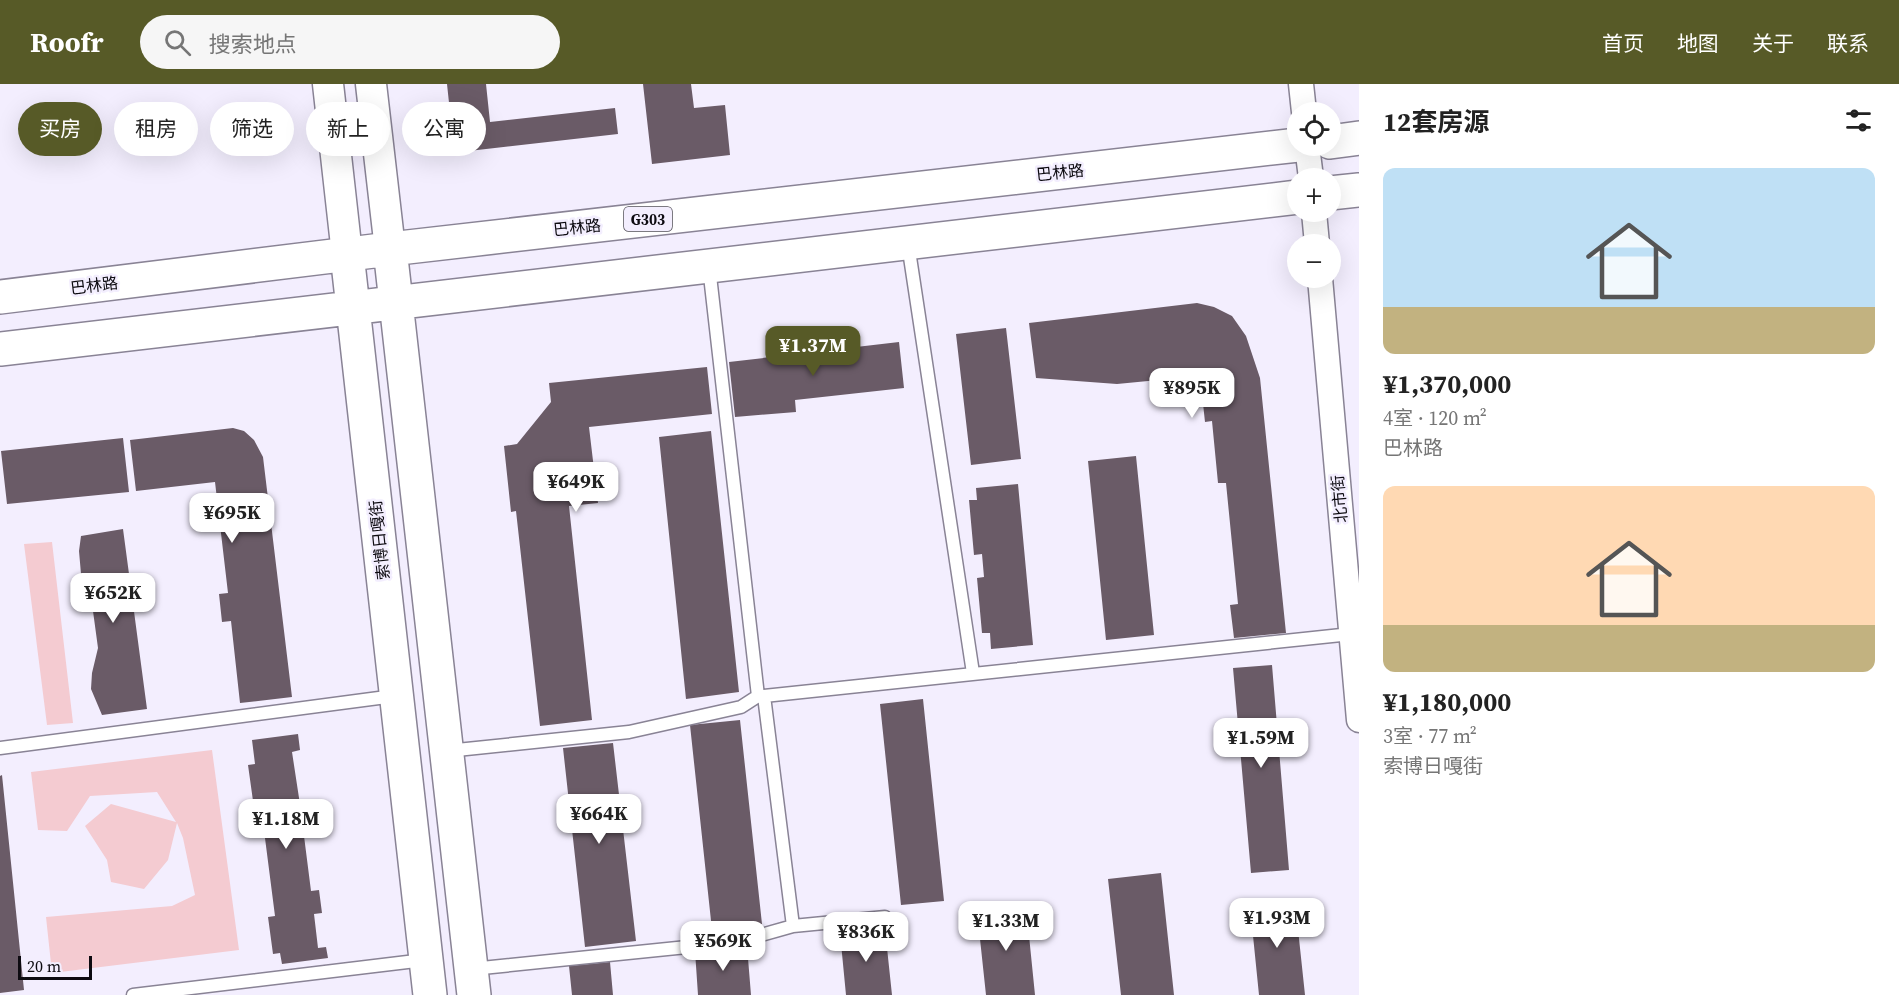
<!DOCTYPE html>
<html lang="zh">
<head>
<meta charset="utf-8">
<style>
  body { margin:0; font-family:"Source Serif 4","Noto Sans SC",serif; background:#f6f6f6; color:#222; height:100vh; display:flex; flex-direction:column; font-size:22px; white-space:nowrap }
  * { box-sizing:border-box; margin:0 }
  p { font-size:20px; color:#767676 }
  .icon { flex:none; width:33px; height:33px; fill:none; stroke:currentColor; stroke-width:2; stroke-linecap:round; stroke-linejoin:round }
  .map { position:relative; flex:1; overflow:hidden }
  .drawer { display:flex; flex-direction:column; background:#fff; width:540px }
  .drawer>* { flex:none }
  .guide { position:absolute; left:18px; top:18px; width:570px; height:54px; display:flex; gap:12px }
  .tools { position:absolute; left:1287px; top:18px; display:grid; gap:12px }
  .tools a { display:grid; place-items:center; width:54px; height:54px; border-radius:50%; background:#fff; box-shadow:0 6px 24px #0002; font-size:30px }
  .scale { position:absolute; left:18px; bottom:15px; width:74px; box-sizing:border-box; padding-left:6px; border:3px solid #0d0b11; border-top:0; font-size:16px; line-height:21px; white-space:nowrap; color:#0d0b11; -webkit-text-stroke:4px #f3eefe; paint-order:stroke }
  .price { position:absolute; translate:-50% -51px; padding:0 14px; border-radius:12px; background:#fff; color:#222; font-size:20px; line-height:39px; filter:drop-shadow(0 2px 3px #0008) }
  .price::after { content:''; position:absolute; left:50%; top:36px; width:18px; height:14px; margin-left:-9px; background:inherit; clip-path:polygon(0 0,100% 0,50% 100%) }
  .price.on { background:#575a27; color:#fff }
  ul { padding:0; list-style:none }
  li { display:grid; align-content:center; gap:12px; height:318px; padding:0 24px }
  li span { display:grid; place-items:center; height:186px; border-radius:12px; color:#555 }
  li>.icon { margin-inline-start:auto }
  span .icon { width:108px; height:108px; fill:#fffc; stroke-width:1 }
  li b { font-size:26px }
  h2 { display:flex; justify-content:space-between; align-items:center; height:72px; padding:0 24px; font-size:26px }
  .pill { padding:0 21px; border-radius:27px; background:#fff; box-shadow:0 6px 24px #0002; font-size:21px; line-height:54px }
  .pill.on { background:#575a27; color:#fff }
  header { display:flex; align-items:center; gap:36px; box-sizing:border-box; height:84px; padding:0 30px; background:#575a27; color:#fff }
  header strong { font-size:28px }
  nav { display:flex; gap:33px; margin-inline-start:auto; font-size:21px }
  .search { width:420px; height:54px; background:#f6f6f6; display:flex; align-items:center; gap:15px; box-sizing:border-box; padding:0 21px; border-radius:33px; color:#767676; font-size:22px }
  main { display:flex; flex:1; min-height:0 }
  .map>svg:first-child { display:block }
  .green { fill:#f4cbd1 }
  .building { fill:#6a5b67 }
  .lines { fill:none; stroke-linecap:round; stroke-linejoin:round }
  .service-casing { stroke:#898395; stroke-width:15 }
  .minor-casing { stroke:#898395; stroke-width:27 }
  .tertiary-casing { stroke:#898395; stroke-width:33 }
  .primary-casing { stroke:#898395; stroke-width:36 }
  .service { stroke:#fff; stroke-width:12 }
  .minor { stroke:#fff; stroke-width:24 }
  .tertiary { stroke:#fff; stroke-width:30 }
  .primary { stroke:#fff; stroke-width:33 }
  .labels { text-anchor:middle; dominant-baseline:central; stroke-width:5; stroke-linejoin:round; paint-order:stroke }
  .shield { fill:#f3eefe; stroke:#524f58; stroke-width:1.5 }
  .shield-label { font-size:15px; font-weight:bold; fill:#0d0b11 }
  .street-label { font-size:16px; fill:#0d0b11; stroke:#f3eefe }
</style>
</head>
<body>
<header>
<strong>Roofr</strong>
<div class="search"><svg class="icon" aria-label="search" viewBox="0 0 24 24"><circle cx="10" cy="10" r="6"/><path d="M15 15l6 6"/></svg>搜索地点</div>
<nav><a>首页</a><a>地图</a><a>关于</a><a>联系</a></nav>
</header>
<main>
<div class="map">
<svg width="1359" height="911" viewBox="0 0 1359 911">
  <rect width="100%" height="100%" fill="#f3eefe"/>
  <path class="green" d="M52,458L73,639L47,641L24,460Z
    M212,666L239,866L52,889L46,833L172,822L195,811L183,754L177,739L168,776L144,805L111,798L107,776L85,742L111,720L176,738L157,708L90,712L67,747L38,746L31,688Z"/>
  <path class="building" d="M447,0H486L490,38L615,24L618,50L460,68L458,46L452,47Z
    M643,0H691L694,24L725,21L730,71L652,80Z
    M1197,219L1214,223L1232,232L1246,252L1260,294L1286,549L1234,554L1230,521L1238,520L1226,399H1218L1212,337L1205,338L1200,292L1117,300L1036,294L1029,239Z
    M1006,244L1021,375L971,381L956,250Z
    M899,258L904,304L795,316L796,328L735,333L729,278Z
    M707,283L712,330L589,343L598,419L569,422L592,636L540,642L516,427L511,428L504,362L517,360L551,318L549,299Z
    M233,344L244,347L254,356L263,373L292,613L240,619L231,537L222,538L219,510L228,509L215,398L136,407L130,356Z
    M711,347L739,608L686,615L659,353Z
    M123,354L129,408L7,420L1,367Z
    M1136,372L1154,551L1106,556L1088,377Z
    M1018,400L1033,561L991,565L990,549H982L977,494L984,493L982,470L974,471L969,416H977L976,404Z
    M123,445L147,625L102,631L91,605L92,589L98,564L90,505L85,501L81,490L79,467L81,452Z
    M1272,581L1289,786L1251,789L1233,584Z
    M923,615L944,817L901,821L880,620Z
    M740,636L762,840L712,846L690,641Z
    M298,650L300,666L292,668L301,727L308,726L312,751L304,752L311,807L319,806L322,829L314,830L318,864L326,863L328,874L282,880L280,869L273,870L268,833L275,832L261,723L254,724L248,681L255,680L252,656Z
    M613,659L636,857L585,863L563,664Z
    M2,691L24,906L0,909V692Z
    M1161,789L1174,911H1121L1108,795Z
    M1295,817L1305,911H1259L1250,822Z
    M1026,822L1035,911H986L977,827Z
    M885,845L892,911H846L840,849Z
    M747,862L751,911H698L695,867Z
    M610,878L613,911H572L569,882Z"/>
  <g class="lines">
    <defs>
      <path id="service" d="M908,160L973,589
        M709,183L758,612
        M764,612L793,842
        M0,664L394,612
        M447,667L629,648L741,623L758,612H764L1351,550
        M472,885L736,858L793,842L885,833
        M133,911L424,876"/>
      <path id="minor" d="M1301,0L1304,28
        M1307,62L1311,94
        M1314,128L1317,160
        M1320,194L1359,636"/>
      <path id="tertiary" d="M328,0L347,170
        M371,0L390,165"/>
      <path id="primary" d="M1330,58L1359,54
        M1330,109L1359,106
        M390,165L474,911
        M347,170L430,911
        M0,213L390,165L1298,61
        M0,265L1298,113"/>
    </defs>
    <use href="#service" class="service-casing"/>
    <use href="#minor" class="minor-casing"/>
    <use href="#tertiary" class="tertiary-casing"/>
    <use href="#primary" class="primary-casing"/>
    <use href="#service" class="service"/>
    <use href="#minor" class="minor"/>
    <use href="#tertiary" class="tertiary"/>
    <use href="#primary" class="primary"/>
  </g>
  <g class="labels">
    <rect class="shield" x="624" y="123" width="48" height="24" rx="4.5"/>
    <g class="shield-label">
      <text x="648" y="135">G303</text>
    </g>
    <g class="street-label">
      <text transform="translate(1060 88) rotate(-6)">巴林路</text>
      <text transform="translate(577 143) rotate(-6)">巴林路</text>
      <text transform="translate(94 201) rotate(-7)">巴林路</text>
      <text transform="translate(1339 415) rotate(-95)">北市街</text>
      <text transform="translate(379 456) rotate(-96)">索博日嘎街</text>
    </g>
  </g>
</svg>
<div class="tools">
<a><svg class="icon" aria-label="locate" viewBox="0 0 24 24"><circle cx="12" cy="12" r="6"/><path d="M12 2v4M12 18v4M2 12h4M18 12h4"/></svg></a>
<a>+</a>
<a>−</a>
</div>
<div class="scale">20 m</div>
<b class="price on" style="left:813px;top:293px">¥1.37M</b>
<b class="price" style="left:1192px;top:335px">¥895K</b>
<b class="price" style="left:576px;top:429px">¥649K</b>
<b class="price" style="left:232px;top:460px">¥695K</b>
<b class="price" style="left:113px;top:540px">¥652K</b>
<b class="price" style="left:1261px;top:685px">¥1.59M</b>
<b class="price" style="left:599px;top:761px">¥664K</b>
<b class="price" style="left:286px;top:766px">¥1.18M</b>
<b class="price" style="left:1277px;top:865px">¥1.93M</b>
<b class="price" style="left:1006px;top:868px">¥1.33M</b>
<b class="price" style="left:866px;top:879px">¥836K</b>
<b class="price" style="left:723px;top:888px">¥569K</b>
<div class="guide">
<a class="pill on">买房</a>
<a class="pill">租房</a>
<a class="pill">筛选</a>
<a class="pill">新上</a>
<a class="pill">公寓</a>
</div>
</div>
<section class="drawer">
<h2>12套房源<svg class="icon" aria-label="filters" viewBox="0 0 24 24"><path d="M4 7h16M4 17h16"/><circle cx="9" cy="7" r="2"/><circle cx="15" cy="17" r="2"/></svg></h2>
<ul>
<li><span style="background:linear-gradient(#bfe0f5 75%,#c2b280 0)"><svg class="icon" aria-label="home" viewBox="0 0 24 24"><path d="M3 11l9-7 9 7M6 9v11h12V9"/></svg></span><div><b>¥1,370,000</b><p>4室 · 120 m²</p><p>巴林路</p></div></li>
<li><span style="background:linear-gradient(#ffd9b3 75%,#c2b280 0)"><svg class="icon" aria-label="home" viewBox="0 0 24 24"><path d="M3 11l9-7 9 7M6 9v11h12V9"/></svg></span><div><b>¥1,180,000</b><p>3室 · 77 m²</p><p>索博日嘎街</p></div></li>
</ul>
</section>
</main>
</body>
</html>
